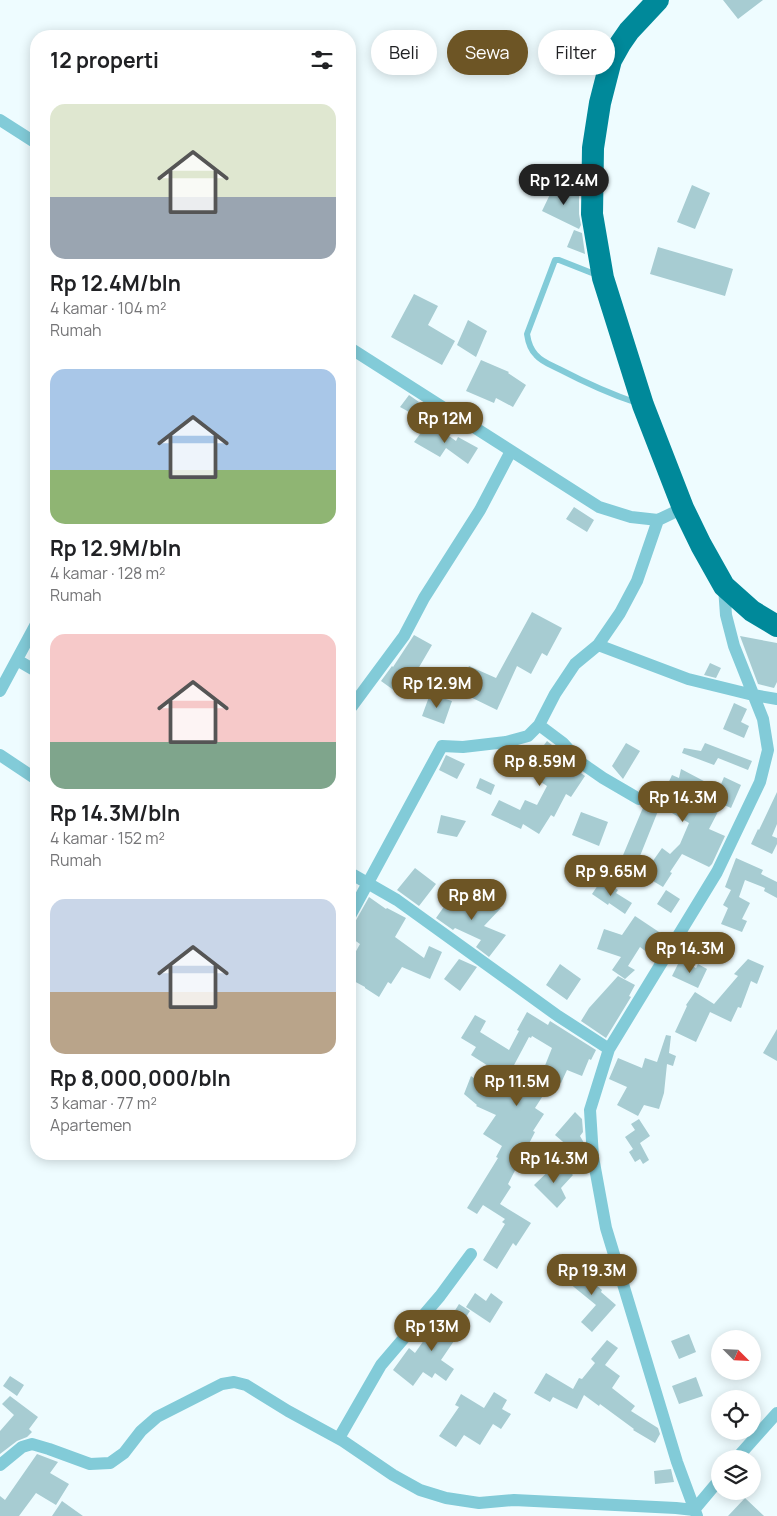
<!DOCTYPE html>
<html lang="id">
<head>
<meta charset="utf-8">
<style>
  body { margin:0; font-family:Manrope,sans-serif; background:#f2f2f2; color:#202124; height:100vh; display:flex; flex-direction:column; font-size:19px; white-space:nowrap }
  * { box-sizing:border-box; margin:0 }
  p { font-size:16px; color:#757577 }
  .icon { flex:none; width:28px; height:28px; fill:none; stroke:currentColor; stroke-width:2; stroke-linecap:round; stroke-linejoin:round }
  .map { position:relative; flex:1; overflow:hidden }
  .details { position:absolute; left:30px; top:30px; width:326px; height:1130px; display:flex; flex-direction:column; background:#fff; border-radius:20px; box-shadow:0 2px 12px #0003 }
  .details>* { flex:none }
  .hud { position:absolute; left:371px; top:30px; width:330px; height:45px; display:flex; gap:10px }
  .needle { width:32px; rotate:114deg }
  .tools { position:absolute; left:711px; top:1330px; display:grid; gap:10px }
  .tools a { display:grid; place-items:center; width:50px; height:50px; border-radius:50%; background:#fff; box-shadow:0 2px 12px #0003; font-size:25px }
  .price { position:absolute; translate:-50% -42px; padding:0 11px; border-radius:18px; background:#6d5525; color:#fff; font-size:16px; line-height:32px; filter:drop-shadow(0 1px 2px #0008) }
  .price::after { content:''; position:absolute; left:50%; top:30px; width:15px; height:11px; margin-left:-8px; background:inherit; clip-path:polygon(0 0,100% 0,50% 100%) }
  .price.current { background:#222; color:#fff }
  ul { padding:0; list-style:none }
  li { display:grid; align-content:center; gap:10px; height:265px; padding:0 20px }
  li span { display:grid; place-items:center; height:155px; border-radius:15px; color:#555 }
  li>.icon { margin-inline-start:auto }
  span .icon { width:90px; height:90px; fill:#fffc; stroke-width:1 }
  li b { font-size:21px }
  h2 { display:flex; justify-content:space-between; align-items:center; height:60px; padding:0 20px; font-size:21px }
  .tag { padding:0 18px; border-radius:22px; background:#fff; box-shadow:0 2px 12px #0003; font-size:18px; line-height:45px }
  .tag.current { background:#6d5525; color:#fff }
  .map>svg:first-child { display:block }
  .building { fill:#a7ccd2; fill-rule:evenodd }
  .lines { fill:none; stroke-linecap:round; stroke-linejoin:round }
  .lane { stroke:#82cbd8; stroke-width:6 }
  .street { stroke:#82cbd8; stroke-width:12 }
  .highway { stroke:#00899a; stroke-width:22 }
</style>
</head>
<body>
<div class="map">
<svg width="777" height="1516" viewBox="0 0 777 1516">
  <rect width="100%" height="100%" fill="#eefcff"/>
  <path class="building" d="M723,0H763L738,19Z
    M555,184L579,196V214L581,225L579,229L542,211Z
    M692,185L710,193L695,229L677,222Z
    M574,230L582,233L585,254L567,247Z
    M658,247L733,269L725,296L650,274Z
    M414,294L438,306L428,325L455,341L442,365L391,337Z
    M468,320L487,331L476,357L457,345Z
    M481,360L509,372L508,373L526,385L513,407L496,398L494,403L466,391Z
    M409,395L419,402L411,413L400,407Z
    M429,422L456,441L458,437L478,448L468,464L446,448L440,457L414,442Z
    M574,507L594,520L587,532L566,519Z
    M532,612L562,628L547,656L542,653L531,674L517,666L497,710L458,691L469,666L496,678Z
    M414,635L432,645L418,669L399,694L381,681L392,666L393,667Z
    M740,636L777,643V682L774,688L758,684Z
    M710,663L721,668L716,678L704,675Z
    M430,694L452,701L444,724L422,716Z
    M734,703L747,709L741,722L749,726L744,738L723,729Z
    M547,741L557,749L574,768L585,776L571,797L566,794L554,817L551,815L539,834L523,824L521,829L491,815L499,800L520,810L525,800L537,805L547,786L521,769L522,768L499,756L501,751L517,748L535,757Z
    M626,743L640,751L623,779L612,766Z
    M705,743L752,761L748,770L718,758L714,765L682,753L684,748L701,751Z
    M446,755L465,764L457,779L439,770Z
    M681,769L719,789L724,777L741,785L731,808L722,804L709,829L725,836L712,864L709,867L682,854L670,872L672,873L663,887L643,875L662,848L670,854L680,844L689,823L660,806L636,866L621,860L642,810L656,784L665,790L672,775L679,778Z
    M480,778L495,785L491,795L476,788Z
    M777,792V824L772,836L777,838V844L772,854L751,844L758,829L759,830Z
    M581,812L608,822L599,846L572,835Z
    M441,815L466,821L457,837L437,833Z
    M736,858L763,870L761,874L777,882V898L764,891L765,888L745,880L739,897L750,903L742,919L747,921L742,932L721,924L728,908L723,905L731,890L725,887Z
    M415,868L436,884L419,906L397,890Z
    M602,879L618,890L616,893L632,903L625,914L609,903L608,905L592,894Z
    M666,890L680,899L671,913L657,904Z
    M455,891L472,904L475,896L501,908L484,926L506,935L489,957L476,947L481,940L455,928L453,930L436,918Z
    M369,897L386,909L387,908L406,918L395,937L424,958L429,946L442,952L430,979L402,967L391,984L388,982L379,997L365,988V987L350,979V962L360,944L350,937V931Z
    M635,916L665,936L652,956L640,947L628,966L635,970L625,979L612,970L621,957L597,949L604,929L622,935Z
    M459,959L477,967L460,991L444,979Z
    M748,959L764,966L757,984L751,981L741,1008L738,1007L731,1022L710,1012L696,1042L675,1032L687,1006L686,1005L695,992L714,1004L738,976L734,974Z
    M680,960L696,968L698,964L707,969L698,988L672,976Z
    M560,964L581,979L567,1000L546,985Z
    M618,976L635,985L629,996L631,997L606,1038L581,1021L589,1008Z
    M527,1012L548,1025L550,1021L596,1050L591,1060L589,1059L582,1076L567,1070L561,1083L553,1080L535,1108L544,1114L533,1131L535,1132L508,1184L511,1187L500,1204L531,1223L516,1246L513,1243L497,1269L483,1260L505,1224L502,1222L505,1219L483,1205L477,1214L467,1208L498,1158L496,1157L502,1146L483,1134L496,1115L476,1106L477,1105L464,1094L471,1076L494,1093L504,1076L471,1055L476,1047L461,1038L475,1015L486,1021L480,1032L509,1050L519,1031L517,1030ZM532,1036L552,1048L538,1083L513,1067L529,1037L531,1038Z
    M777,1029V1061L763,1053Z
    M666,1035L671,1036L669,1053L676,1056L673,1066L667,1064L664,1093L659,1109L644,1105L638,1116L617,1105L627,1087L609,1079L618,1058L642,1068L645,1058L657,1062Z
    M575,1112L582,1119L583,1132L580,1136L584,1143L576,1153L555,1135Z
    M639,1119L650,1136L640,1143L649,1160L643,1164L640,1159L635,1162L629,1152L633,1149L625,1137L635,1130L631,1124Z
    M559,1161L573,1175L561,1188L566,1198L557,1208L534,1185Z
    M588,1260L599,1269L590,1280L602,1290L601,1292L616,1305L592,1332L581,1322L596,1305L569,1283Z
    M475,1293L486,1301L491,1293L503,1302L490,1323L466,1307Z
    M459,1304L470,1311L453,1336L456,1338L441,1360L454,1369L446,1381L435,1373L432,1378L423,1372L413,1386L393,1370L409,1348L415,1353L429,1333L437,1339Z
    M689,1334L696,1352L679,1359L671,1341Z
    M607,1340L618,1348L605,1365L620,1376L612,1388L635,1406L631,1411L658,1428L660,1434L655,1443L633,1430L634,1429L600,1404L599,1406L584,1395L577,1409L553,1397L550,1402L534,1393L546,1373L573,1389L579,1378L582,1379L595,1363L591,1359Z
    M10,1376L24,1385L17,1396L3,1386Z
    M696,1377L703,1396L679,1404L672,1386Z
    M494,1392L507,1400L502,1409L511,1414L501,1429L493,1424L480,1445L464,1435L456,1447L439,1436L459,1407L455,1405L461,1394L484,1408Z
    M10,1396L38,1417L29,1429L32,1432L27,1437L17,1441L0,1454V1431L14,1415L2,1404Z
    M37,1454L58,1462L50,1473L69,1484L56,1505L36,1493L19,1516H0V1496L5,1500Z
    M671,1469L674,1482L655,1484L654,1471Z
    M745,1498L764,1516H728Z
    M62,1501L83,1516H52Z"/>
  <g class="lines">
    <path class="lane" d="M597,275L559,260H555L527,334C528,341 530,349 536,355C542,362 551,365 559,369C584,382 610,394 637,403"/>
    <path class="street" d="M0,120L36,143
      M350,348L599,507L631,517L658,520L683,508
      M598,645L688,679L753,695L777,699
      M17,660L36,671
      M0,691L36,624
      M350,709L404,636L424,598L480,510L511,451
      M539,725L563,743L580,762L603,778L639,799
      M0,755L36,779
      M350,873L397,900L558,1016L609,1049
      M350,916L442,746L463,747L506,742L528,736L539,725L555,694L575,664L598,645L620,613L637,581L658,520
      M339,1438L381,1365L440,1296L471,1254
      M736,1459L777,1413
      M0,1465L22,1447L32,1444L49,1449L90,1464L110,1463L124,1453L141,1431L157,1417L222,1384L234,1382L246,1385L288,1411L343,1441L393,1475L420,1490L446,1498L479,1503L514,1500L676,1508L694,1510L720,1479
      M697,1516L677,1462L606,1228L593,1157L590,1110L609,1049L717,872L760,782L768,750L763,719L734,646L726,615L724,587"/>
    <path class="highway" d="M658,0L629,31L620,44L611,60L600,103L593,148L592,214L603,278L643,405L683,508L701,545L724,586L752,611L777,626"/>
  </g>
</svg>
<div class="tools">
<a><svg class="needle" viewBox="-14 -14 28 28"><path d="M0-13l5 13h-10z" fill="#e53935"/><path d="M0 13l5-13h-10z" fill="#757577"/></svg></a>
<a><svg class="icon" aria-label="locate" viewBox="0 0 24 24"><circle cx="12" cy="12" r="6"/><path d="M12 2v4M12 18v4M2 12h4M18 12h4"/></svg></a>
<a><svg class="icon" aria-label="layers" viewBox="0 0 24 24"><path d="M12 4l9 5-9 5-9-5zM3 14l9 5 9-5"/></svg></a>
</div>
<b class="price current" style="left:564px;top:206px">Rp 12.4M</b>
<b class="price" style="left:445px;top:444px">Rp 12M</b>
<b class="price" style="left:437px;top:709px">Rp 12.9M</b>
<b class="price" style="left:540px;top:787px">Rp 8.59M</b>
<b class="price" style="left:683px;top:823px">Rp 14.3M</b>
<b class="price" style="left:611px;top:897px">Rp 9.65M</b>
<b class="price" style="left:472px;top:921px">Rp 8M</b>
<b class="price" style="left:690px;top:974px">Rp 14.3M</b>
<b class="price" style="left:517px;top:1107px">Rp 11.5M</b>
<b class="price" style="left:554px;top:1184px">Rp 14.3M</b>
<b class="price" style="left:592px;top:1296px">Rp 19.3M</b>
<b class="price" style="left:432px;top:1352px">Rp 13M</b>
<div class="hud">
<a class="tag">Beli</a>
<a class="tag current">Sewa</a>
<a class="tag">Filter</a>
</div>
<section class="details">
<h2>12 properti<svg class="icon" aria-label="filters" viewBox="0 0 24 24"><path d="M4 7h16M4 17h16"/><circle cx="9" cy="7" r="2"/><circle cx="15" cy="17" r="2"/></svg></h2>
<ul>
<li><span style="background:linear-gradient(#dfe7d0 60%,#9aa5b1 0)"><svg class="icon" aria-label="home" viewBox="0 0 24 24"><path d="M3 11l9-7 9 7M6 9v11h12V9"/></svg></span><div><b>Rp 12.4M/bln</b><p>4 kamar · 104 m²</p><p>Rumah</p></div></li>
<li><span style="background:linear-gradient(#a9c7e8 65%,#8fb573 0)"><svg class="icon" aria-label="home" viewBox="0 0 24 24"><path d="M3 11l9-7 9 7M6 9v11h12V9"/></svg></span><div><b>Rp 12.9M/bln</b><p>4 kamar · 128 m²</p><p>Rumah</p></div></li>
<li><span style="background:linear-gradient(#f6c9c9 70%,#7fa58c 0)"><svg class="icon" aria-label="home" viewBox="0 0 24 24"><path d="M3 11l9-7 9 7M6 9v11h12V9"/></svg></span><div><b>Rp 14.3M/bln</b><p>4 kamar · 152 m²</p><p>Rumah</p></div></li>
<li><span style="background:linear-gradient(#c9d6e8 60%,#b9a48a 0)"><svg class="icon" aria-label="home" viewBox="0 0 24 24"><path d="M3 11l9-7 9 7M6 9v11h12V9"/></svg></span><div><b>Rp 8,000,000/bln</b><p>3 kamar · 77 m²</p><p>Apartemen</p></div></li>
</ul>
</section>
</div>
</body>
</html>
